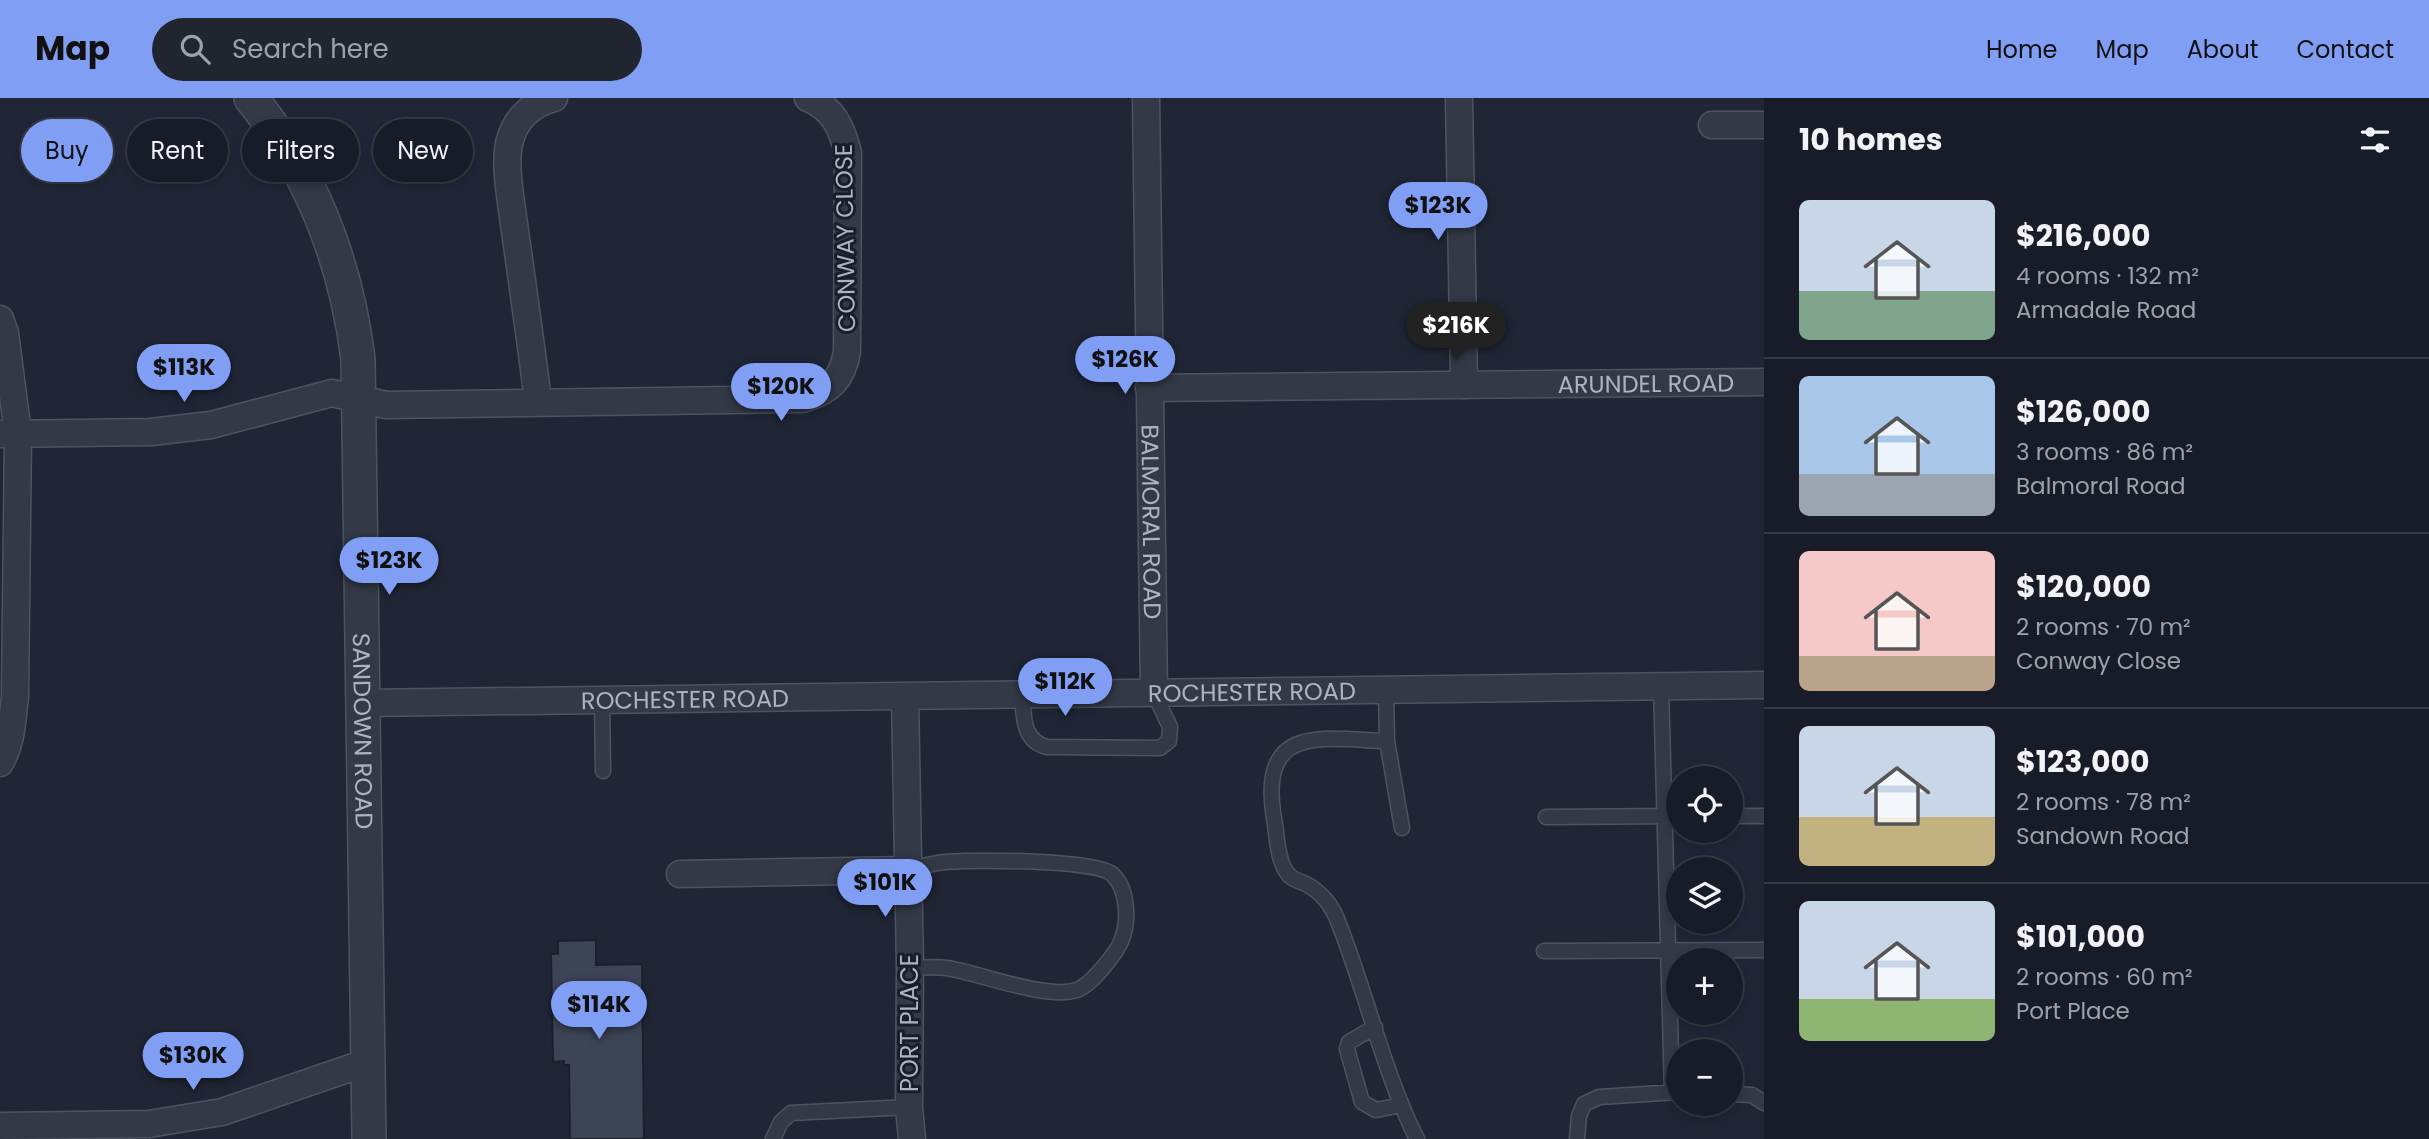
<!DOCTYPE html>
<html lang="en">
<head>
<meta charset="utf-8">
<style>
  body { margin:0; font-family:Poppins,sans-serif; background:#212530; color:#f1f3f6; height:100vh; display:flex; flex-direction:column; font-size:26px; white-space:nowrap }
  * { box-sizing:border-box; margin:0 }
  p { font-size:23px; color:#9fa1a8 }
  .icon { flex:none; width:38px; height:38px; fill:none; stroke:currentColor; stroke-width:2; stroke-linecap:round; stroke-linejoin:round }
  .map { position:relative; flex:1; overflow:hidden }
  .details { display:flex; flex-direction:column; background:#181c28; width:665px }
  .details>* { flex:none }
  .top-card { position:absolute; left:21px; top:21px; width:665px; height:63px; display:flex; gap:14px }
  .fabs { position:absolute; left:1666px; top:668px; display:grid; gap:14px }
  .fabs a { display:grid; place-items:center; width:77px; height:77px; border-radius:50%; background:#181c28; box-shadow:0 4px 10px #0003,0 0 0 2px #363a45; font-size:35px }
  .price { position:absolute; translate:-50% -60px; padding:0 16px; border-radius:24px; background:#819ef5; color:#111; font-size:23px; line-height:46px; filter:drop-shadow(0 2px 4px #0008) }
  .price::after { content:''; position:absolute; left:50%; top:42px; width:21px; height:16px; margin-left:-10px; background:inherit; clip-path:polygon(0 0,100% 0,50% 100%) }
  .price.current { background:#222; color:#fff }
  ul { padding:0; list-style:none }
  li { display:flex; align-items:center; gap:21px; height:175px; padding:0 35px }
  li+li { border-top:2px solid #363a45 }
  li span { display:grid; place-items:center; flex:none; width:196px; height:140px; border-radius:10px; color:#555 }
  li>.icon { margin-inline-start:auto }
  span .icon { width:84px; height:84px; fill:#fffc; stroke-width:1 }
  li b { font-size:30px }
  h2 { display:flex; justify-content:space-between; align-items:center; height:84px; padding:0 35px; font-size:30px }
  .pill { padding:0 24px; border-radius:32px; background:#181c28; box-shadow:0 4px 10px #0003,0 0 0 2px #363a45; font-size:24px; line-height:63px }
  .pill.current { background:#819ef5; color:#111 }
  header { display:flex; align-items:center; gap:42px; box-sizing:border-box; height:98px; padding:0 35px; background:#819ef5; color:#111 }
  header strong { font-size:33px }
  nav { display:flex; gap:38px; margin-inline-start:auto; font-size:24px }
  .search { width:490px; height:63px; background:#212530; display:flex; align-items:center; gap:18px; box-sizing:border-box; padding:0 24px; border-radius:38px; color:#9fa1a8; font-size:26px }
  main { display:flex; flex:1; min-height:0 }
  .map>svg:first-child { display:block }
  .building { fill:#3c4456; stroke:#1b202d; stroke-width:2 }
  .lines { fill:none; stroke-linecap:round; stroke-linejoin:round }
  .service-casing { stroke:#4e5361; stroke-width:17 }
  .minor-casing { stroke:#4e5361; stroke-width:29 }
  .tertiary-casing { stroke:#4e5361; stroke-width:36 }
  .service { stroke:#333946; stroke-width:14 }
  .minor { stroke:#333946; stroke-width:26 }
  .tertiary { stroke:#333946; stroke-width:33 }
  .labels { text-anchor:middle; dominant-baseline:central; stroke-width:6; stroke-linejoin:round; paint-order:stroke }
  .street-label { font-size:24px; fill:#adb3c3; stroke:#191e2b }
</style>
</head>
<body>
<header>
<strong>Map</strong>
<div class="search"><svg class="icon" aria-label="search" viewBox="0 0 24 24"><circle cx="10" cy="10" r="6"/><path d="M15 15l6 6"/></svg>Search here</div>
<nav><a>Home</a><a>Map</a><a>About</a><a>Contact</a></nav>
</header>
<main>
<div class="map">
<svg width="1764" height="1041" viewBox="0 0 1764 1041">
  <rect width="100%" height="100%" fill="#202636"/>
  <path class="building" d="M596,842V867L642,866L644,1041H570L569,967H564V963L553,964L551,856H558V843Z"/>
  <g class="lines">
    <defs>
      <path id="service" d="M1661,589L1672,994
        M1386,593L1387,643L1402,730
        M1022,597C1024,618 1022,643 1047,649L1160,650L1169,643L1170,629L1154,595
        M602,603L603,673
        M1387,643C1322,641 1258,625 1274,720C1277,736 1277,763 1288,776C1292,782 1300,783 1306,786C1323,795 1333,809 1339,826C1367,897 1383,973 1417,1041
        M1731,718H1764
        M1546,719L1678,718
        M908,772C920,769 932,765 945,764C973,762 1094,761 1112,776C1128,790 1129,823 1122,841C1117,855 1091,887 1077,892C1046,902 980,875 947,870C935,868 922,870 910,870
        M1544,853L1764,852
        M1375,929L1349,944L1347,951L1362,1004L1376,1012L1401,1007
        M1731,996L1752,997L1764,1005
        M773,1041L781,1024L791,1015L909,1009
        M1577,1041L1579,1018L1584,1006L1599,999L1678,994"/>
      <g id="minor">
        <path id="s1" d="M1146,0L1154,595"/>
        <path d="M1459,0L1464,287"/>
        <path d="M1712,27H1764"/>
        <path d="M0,221L5,235L18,336L15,599C12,622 12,645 0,665"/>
        <path id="s2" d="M1149,290L1764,284"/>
        <path d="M538,303C531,246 523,190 515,133C512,108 503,65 510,42C516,20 532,6 554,0"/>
        <path d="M0,336L151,334L211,327L332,295L386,307L803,301C829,294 843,281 847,253L848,55C842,30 833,10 808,0"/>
        <path d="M905,599L910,870L909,1009L912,1041"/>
        <path id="s3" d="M363,605L1764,587"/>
        <path d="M680,776L908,772"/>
        <path d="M0,1028L149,1026L222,1014L368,964"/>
      </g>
      <g id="tertiary">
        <path id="s4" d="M251,0C313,77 346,164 358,261L369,1041"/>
      </g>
    </defs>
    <use href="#service" class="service-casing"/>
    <use href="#minor" class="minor-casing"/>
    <use href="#tertiary" class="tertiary-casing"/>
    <use href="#service" class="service"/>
    <use href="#minor" class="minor"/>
    <use href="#tertiary" class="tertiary"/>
  </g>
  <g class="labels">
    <g class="street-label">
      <text transform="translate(845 140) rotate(-91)">CONWAY CLOSE</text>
      <text stroke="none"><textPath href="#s2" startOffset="497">ARUNDEL ROAD</textPath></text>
      <text stroke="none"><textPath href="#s1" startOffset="424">BALMORAL ROAD</textPath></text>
      <text stroke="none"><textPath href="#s3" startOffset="889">ROCHESTER ROAD</textPath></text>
      <text stroke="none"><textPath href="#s3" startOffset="322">ROCHESTER ROAD</textPath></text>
      <text stroke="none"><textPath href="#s4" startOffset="658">SANDOWN ROAD</textPath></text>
      <text transform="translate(909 925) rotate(-90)">PORT PLACE</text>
    </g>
  </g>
</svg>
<div class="fabs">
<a><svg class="icon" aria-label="locate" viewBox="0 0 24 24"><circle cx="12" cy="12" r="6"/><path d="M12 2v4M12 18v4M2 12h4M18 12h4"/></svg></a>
<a><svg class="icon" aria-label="layers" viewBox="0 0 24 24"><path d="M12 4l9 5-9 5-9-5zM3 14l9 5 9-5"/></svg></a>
<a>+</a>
<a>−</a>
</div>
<b class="price" style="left:1438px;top:144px">$123K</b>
<b class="price current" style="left:1456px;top:264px">$216K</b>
<b class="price" style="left:1125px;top:298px">$126K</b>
<b class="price" style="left:184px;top:306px">$113K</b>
<b class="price" style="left:781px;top:325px">$120K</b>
<b class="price" style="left:389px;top:499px">$123K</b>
<b class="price" style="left:1065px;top:620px">$112K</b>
<b class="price" style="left:885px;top:821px">$101K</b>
<b class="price" style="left:599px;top:943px">$114K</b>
<b class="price" style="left:193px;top:994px">$130K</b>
<div class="top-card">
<a class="pill current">Buy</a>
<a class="pill">Rent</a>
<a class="pill">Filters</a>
<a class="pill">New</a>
</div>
</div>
<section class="details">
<h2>10 homes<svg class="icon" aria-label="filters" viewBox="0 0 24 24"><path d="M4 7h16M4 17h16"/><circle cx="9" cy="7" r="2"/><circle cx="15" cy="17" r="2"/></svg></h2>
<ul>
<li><span style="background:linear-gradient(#c9d6e8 65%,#7fa58c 0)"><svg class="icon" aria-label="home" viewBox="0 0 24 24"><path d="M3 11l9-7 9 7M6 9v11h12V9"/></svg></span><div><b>$216,000</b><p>4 rooms · 132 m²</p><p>Armadale Road</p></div></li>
<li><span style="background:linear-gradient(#a9c7e8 70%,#9aa5b1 0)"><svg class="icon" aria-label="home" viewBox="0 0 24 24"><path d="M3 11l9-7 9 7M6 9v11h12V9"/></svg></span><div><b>$126,000</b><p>3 rooms · 86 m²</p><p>Balmoral Road</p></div></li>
<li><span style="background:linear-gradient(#f6c9c9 75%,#b9a48a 0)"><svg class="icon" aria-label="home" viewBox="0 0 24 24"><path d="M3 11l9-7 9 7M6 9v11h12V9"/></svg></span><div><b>$120,000</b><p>2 rooms · 70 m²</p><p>Conway Close</p></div></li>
<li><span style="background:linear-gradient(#c9d6e8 65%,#c2b280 0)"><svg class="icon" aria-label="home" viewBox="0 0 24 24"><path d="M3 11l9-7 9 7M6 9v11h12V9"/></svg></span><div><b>$123,000</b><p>2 rooms · 78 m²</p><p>Sandown Road</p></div></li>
<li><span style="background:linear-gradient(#c9d6e8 70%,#8fb573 0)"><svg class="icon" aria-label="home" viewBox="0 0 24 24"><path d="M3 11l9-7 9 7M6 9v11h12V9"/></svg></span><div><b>$101,000</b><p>2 rooms · 60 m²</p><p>Port Place</p></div></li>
</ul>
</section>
</main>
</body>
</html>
